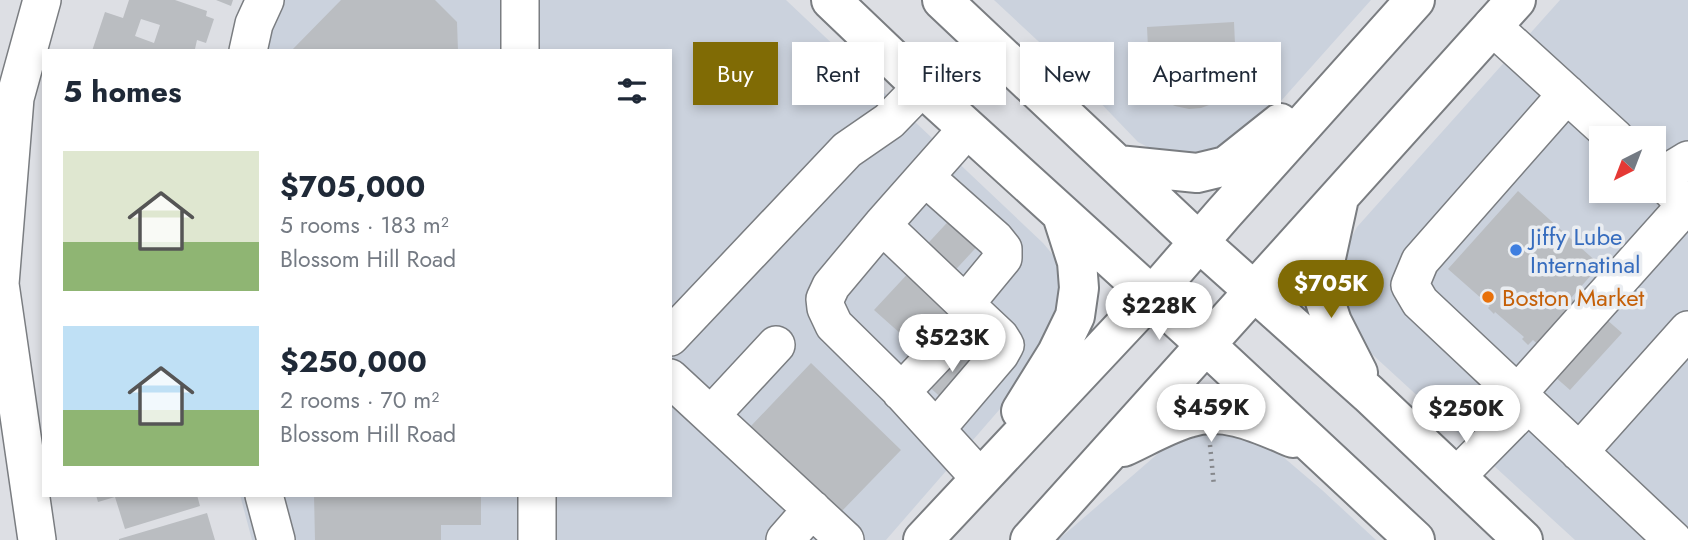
<!DOCTYPE html>
<html lang="en">
<head>
<meta charset="utf-8">
<style>
  body { margin:0; font-family:Jost,sans-serif; background:#f6f6f7; color:#1f2937; height:100vh; display:flex; flex-direction:column; font-size:26px; white-space:nowrap }
  * { box-sizing:border-box; margin:0 }
  p { font-size:23px; color:#747a83 }
  .icon { flex:none; width:38px; height:38px; fill:none; stroke:currentColor; stroke-width:2; stroke-linecap:round; stroke-linejoin:round }
  .map { position:relative; flex:1; overflow:hidden }
  .side { position:absolute; left:42px; top:49px; width:630px; height:448px; display:flex; flex-direction:column; background:#fff; border-radius:0px; box-shadow:0 4px 10px #0003 }
  .side>* { flex:none }
  .guide { position:absolute; left:693px; top:42px; width:665px; height:63px; display:flex; gap:14px }
  .needle { width:46px; rotate:222deg }
  .controls { position:absolute; left:1589px; top:126px; display:grid; gap:14px }
  .controls a { display:grid; place-items:center; width:77px; height:77px; border-radius:0px; background:#fff; box-shadow:0 4px 10px #0003; font-size:35px }
  .price { position:absolute; translate:-50% -60px; padding:0 16px; border-radius:24px; background:#fff; color:#222; font-size:23px; line-height:46px; filter:drop-shadow(0 2px 4px #0008) }
  .price::after { content:''; position:absolute; left:50%; top:42px; width:21px; height:16px; margin-left:-10px; background:inherit; clip-path:polygon(0 0,100% 0,50% 100%) }
  .price.active { background:#806b05; color:#fff }
  ul { padding:0; list-style:none }
  li { display:flex; align-items:center; gap:21px; height:175px; padding:0 21px }
  li span { display:grid; place-items:center; flex:none; width:196px; height:140px; border-radius:0px; color:#555 }
  li>.icon { margin-inline-start:auto }
  span .icon { width:84px; height:84px; fill:#fffc; stroke-width:1 }
  li b { font-size:30px }
  h2 { display:flex; justify-content:space-between; align-items:center; height:84px; padding:0 21px; font-size:30px }
  .pill { padding:0 24px; border-radius:0px; background:#fff; box-shadow:0 4px 10px #0003; font-size:24px; line-height:63px }
  .pill.active { background:#806b05; color:#fff }
  .map>svg:first-child { display:block }
  .built { fill:#cbd2dd; fill-rule:evenodd }
  .building { fill:#babdc1; fill-rule:evenodd }
  .lines { fill:none; stroke-linecap:round; stroke-linejoin:round }
  .minor-casing { stroke:#7a7d81; stroke-width:40 }
  .major-casing { stroke:#7a7d81; stroke-width:42 }
  .path { stroke:#86888c; stroke-width:4.5; stroke-dasharray:2 5; stroke-linecap:butt }
  .minor { stroke:#fff; stroke-width:37 }
  .major { stroke:#fff; stroke-width:38 }
  .shop-dot { fill:#3f7fe0; stroke:#eaedf1; stroke-width:2.5 }
  .food-dot { fill:#e8710a; stroke:#eaedf1; stroke-width:2.5 }
  .labels { text-anchor:middle; dominant-baseline:central; stroke-width:7; stroke-linejoin:round; paint-order:stroke }
  .shop-label { font-size:24px; fill:#366cbe; stroke:#eaedf1; text-anchor:start }
  .food-label { font-size:24px; fill:#c56008; stroke:#eaedf1; text-anchor:start }
</style>
</head>
<body>
<div class="map">
<svg width="1688" height="540" viewBox="0 0 1688 540">
  <rect width="100%" height="100%" fill="#dddfe4"/>
  <path class="built" d="M252,0H786L1043,243L1064,268L1068,294L1039,364L886,540H252L240,495H670V51H232Z
    M994,0H1371L1248,138L1226,154L1171,159L1138,142L1066,67Z
    M1560,0H1688V540H1575L1350,334L1332,290L1338,263L1357,227ZM1601,138H1654V191H1601Z
    M1198,428L1255,433L1322,490L1376,540H1058L1176,438Z"/>
  <path class="building" d="M129,0H175L207,11L206,16L214,19L206,43L197,40L195,49L200,51H92L105,12L123,18ZM141,19L160,25L154,43L135,36Z
    M216,0H233L231,6Z
    M341,0H435L457,22L458,51H291Z
    M1234,22L1235,44L1247,43L1248,71L1237,72L1238,79L1234,86L1227,95L1217,102L1201,108L1189,109L1175,106L1164,101L1155,93L1148,84V77H1139L1137,49L1148,48L1147,27Z
    M1518,191L1600,265L1571,298L1601,325L1606,319L1622,333L1570,390L1554,376L1563,367L1533,340L1528,345L1522,339L1524,337L1495,312L1494,314L1488,308L1490,306L1448,269Z
    M956,213L984,239L947,279L919,253Z
    M914,267L959,308L920,351L874,310Z
    M956,344L982,367L948,404L923,381Z
    M811,363L901,450L841,512L751,426Z
    M96,495H133V497L138,495H197L200,506L125,529L115,497L98,502Z
    M314,495H481V525H441V540H315Z
    M207,513L215,540H119V539Z"/>
  <g class="lines">
    <defs>
      <path id="minor" d="M1492,26L1615,138
        M248,51L254,24L265,0
        M520,51V0
        M1567,94L1420,261L1410,285L1420,302L1673,540
        M967,129L882,225L831,286L825,299L826,308L834,325L898,388L980,478
        M1654,172L1688,207
        M925,177L995,239L1003,249V258L965,304L1000,337L1005,345L1000,354L936,429
        M1660,177L1688,160
        M882,225L965,304
        M670,337L847,150L889,121L922,87
        M670,378L845,540
        M901,392L975,314
        M1517,394L1686,205
        M711,415L776,345
        M1579,452L1688,330
        M1456,477L1528,404
        M264,495L276,540
        M37,540L0,284L15,98L42,0
        M537,540V495
        M785,540L812,509"/>
      <path id="major" d="M831,0L922,87L1206,345L1415,540
        M942,0L1199,242L1369,394L1523,540
        M1118,165L1197,173L1226,166L1280,123
        M1339,198L1322,276L1324,298L1332,322L1358,373
        M1021,411L1057,353L1075,316L1079,288L1077,262L1062,215
        M1123,447C1143,438 1167,424 1188,418C1224,406 1260,424 1293,438
        M923,540L1152,296L1224,213L1415,0
        M1030,540L1516,0"/>
    </defs>
    <use href="#minor" class="minor-casing"/>
    <use href="#major" class="major-casing"/>
    <path class="path" d="M1210,445L1214,486"/>
    <use href="#minor" class="minor"/>
    <use href="#major" class="major"/>
  </g>
  <circle class="shop-dot" cx="1516" cy="250" r="7"/>
  <circle class="food-dot" cx="1488" cy="297" r="7"/>
  <g class="labels">
    <g class="shop-label">
      <text x="1530" y="236">Jiffy Lube<tspan x="1530" dy="28">Internatinal</tspan></text>
    </g>
    <g class="food-label">
      <text x="1502" y="297">Boston Market</text>
    </g>
  </g>
</svg>
<div class="controls">
<a><svg class="needle" viewBox="-14 -14 28 28"><path d="M0-13l5 13h-10z" fill="#e53935"/><path d="M0 13l5-13h-10z" fill="#747a83"/></svg></a>
</div>
<b class="price active" style="left:1331px;top:320px">$705K</b>
<b class="price" style="left:1159px;top:342px">$228K</b>
<b class="price" style="left:952px;top:374px">$523K</b>
<b class="price" style="left:1211px;top:444px">$459K</b>
<b class="price" style="left:1466px;top:445px">$250K</b>
<div class="guide">
<a class="pill active">Buy</a>
<a class="pill">Rent</a>
<a class="pill">Filters</a>
<a class="pill">New</a>
<a class="pill">Apartment</a>
</div>
<section class="side">
<h2>5 homes<svg class="icon" aria-label="filters" viewBox="0 0 24 24"><path d="M4 7h16M4 17h16"/><circle cx="9" cy="7" r="2"/><circle cx="15" cy="17" r="2"/></svg></h2>
<ul>
<li><span style="background:linear-gradient(#dfe7d0 65%,#8fb573 0)"><svg class="icon" aria-label="home" viewBox="0 0 24 24"><path d="M3 11l9-7 9 7M6 9v11h12V9"/></svg></span><div><b>$705,000</b><p>5 rooms · 183 m²</p><p>Blossom Hill Road</p></div></li>
<li><span style="background:linear-gradient(#bfe0f5 60%,#8fb573 0)"><svg class="icon" aria-label="home" viewBox="0 0 24 24"><path d="M3 11l9-7 9 7M6 9v11h12V9"/></svg></span><div><b>$250,000</b><p>2 rooms · 70 m²</p><p>Blossom Hill Road</p></div></li>
</ul>
</section>
</div>
</body>
</html>
